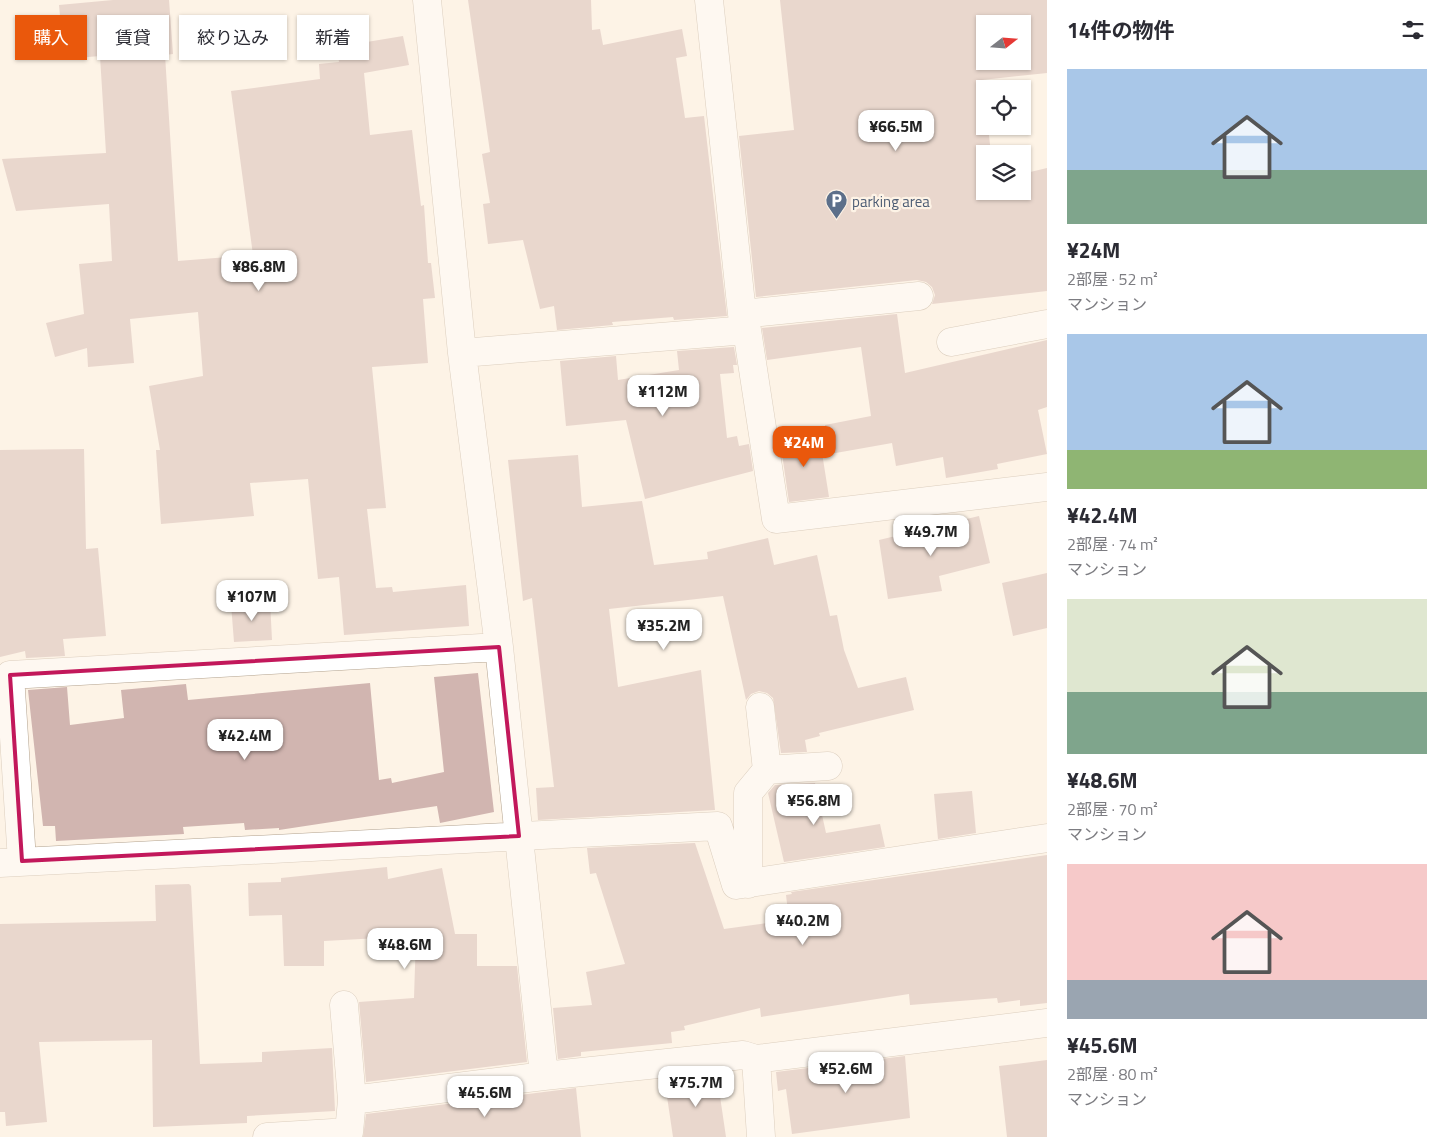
<!DOCTYPE html>
<html lang="ja">
<head>
<meta charset="utf-8">
<style>
  body { margin:0; font-family:"Titillium Web","Noto Sans JP",sans-serif; background:#f7f7f7; color:#2b2b33; height:100vh; display:flex; flex-direction:column; font-size:19px; white-space:nowrap }
  * { box-sizing:border-box; margin:0 }
  p { font-size:16px; color:#7c7c81 }
  .icon { flex:none; width:28px; height:28px; fill:none; stroke:currentColor; stroke-width:2; stroke-linecap:round; stroke-linejoin:round }
  .map { position:relative; flex:1; overflow:hidden }
  .panel { display:flex; flex-direction:column; background:#fff; width:400px }
  .panel>* { flex:none }
  .top-card { position:absolute; left:15px; top:15px; width:475px; height:45px; display:flex; gap:10px }
  .needle { width:32px; rotate:73deg }
  .buttons { position:absolute; left:976px; top:15px; display:grid; gap:10px }
  .buttons a { display:grid; place-items:center; width:55px; height:55px; border-radius:0px; background:#fff; box-shadow:0 1px 4px #0004; font-size:25px }
  .price { position:absolute; translate:-50% -42px; padding:0 11px; border-radius:10px; background:#fff; color:#222; font-size:16px; line-height:32px; filter:drop-shadow(0 1px 2px #0008) }
  .price::after { content:''; position:absolute; left:50%; top:30px; width:15px; height:11px; margin-left:-8px; background:inherit; clip-path:polygon(0 0,100% 0,50% 100%) }
  .price.selected { background:#ea580c; color:#fff }
  ul { padding:0; list-style:none }
  li { display:grid; align-content:center; gap:10px; height:265px; padding:0 20px }
  li span { display:grid; place-items:center; height:155px; border-radius:0px; color:#555 }
  li>.icon { margin-inline-start:auto }
  span .icon { width:90px; height:90px; fill:#fffc; stroke-width:1 }
  li b { font-size:21px }
  h2 { display:flex; justify-content:space-between; align-items:center; height:60px; padding:0 20px; font-size:21px }
  .pill { padding:0 18px; border-radius:0px; background:#fff; box-shadow:0 1px 4px #0004; font-size:18px; line-height:45px }
  .pill.selected { background:#ea580c; color:#fff }
  main { display:flex; flex:1; min-height:0 }
  .map>svg:first-child { display:block }
  .building { fill:#d1b5b0; fill-rule:evenodd }
  .lines { fill:none; stroke-linecap:round; stroke-linejoin:round }
  .minor-casing { stroke:#b3a38f; stroke-width:29 }
  .minor { stroke:#fff; stroke-width:28 }
  .marked { fill:none; stroke:#c2185b; stroke-width:4; stroke-linejoin:round }
  .labels { text-anchor:middle; dominant-baseline:central; stroke-width:4.5; stroke-linejoin:round; paint-order:stroke }
  .service-label { font-size:15px; fill:#4e5e75; stroke:#fdf3e6; text-anchor:start }
</style>
</head>
<body>
<main>
<div class="map">
<svg width="1047" height="1137" viewBox="0 0 1047 1137">
  <rect width="100%" height="100%" fill="#fdf3e6"/>
  <path class="building" d="M113,0H169L173,54L165,55L178,261L253,255L231,91L320,79L319,64L339,62L337,47L403,36L409,65L364,73L370,135L412,130L421,206L424,205L428,263H431L435,298L423,299L428,363L372,367L386,508L367,509L376,588L392,587L393,592L466,585L469,626L344,635L339,577L318,579L308,479L250,483L254,516L161,524L156,450H160L149,386L203,376L198,312L130,319L134,363L88,367L87,348L55,357L46,323L84,314L79,264L112,261L109,204L16,211L2,159L106,153L100,56L64,59L59,5Z
    M468,0H591L592,30L600,29L603,45L682,29L687,56L676,58L685,118L704,116L727,316L674,320L673,317L612,322L613,325L557,330L554,306L540,309L523,240L488,244L483,204L490,203L482,154L490,152Z
    M780,0H1047V73L982,80L985,126H988L991,154H985V191H1022V174L1047,168V291L932,304L935,295L932,287L926,282L917,280L756,297L739,136L794,130ZM985,24H1022V61H985Z
    M897,314L905,373L1047,340V407L1038,410L1047,454L997,464L998,469L946,478L943,457L896,466L892,443L830,454L825,425L871,416L861,347L767,360L762,328Z
    M734,347L737,365H733L734,373L720,374L727,438L737,436L739,446L749,444L753,471L645,499L626,420L566,426L560,361L616,356L618,380L679,370L677,351Z
    M819,434L829,497L789,502L780,440Z
    M84,449L86,549L98,548L106,636L63,639L65,656L26,658L25,651L0,657V450Z
    M578,455L582,507L642,501L654,565L708,559L707,552L768,538L774,565L817,555L830,616L837,615L844,650L858,688L906,677L914,710L819,733L820,736L805,740L807,752L781,753L773,698L767,693L759,691L751,694L746,700L723,596L609,609L618,687L701,670L715,810L538,820L536,788L554,787L532,598L523,601L508,460Z
    M979,516L990,563L939,576L942,591L888,599L879,540Z
    M1047,573V628L1013,636L1002,583Z
    M270,601L272,640L234,642L231,604Z
    M478,673L494,812L440,823L437,806L279,830V828L245,830L244,823L183,827L184,834L56,841L55,826H43L28,690L67,687L70,725L124,718L121,690L186,684L188,700L370,683L379,780L391,778L392,783L444,772L434,677Z
    M815,783L826,833L880,824L885,847L784,862L768,793L775,785Z
    M972,791L976,833L938,839L934,794Z
    M695,843L724,929L789,920L786,895L792,894L791,892L1047,855V1003L1020,1006V1000L998,1003L997,998L910,1005L909,994L761,1017L760,1008L684,1026L685,1030L671,1032L672,1043L581,1052V1056L558,1059L553,1008L592,1005L586,972L625,964L596,873L590,874L587,848Z
    M387,867L388,879L442,868L455,934H477V966H517L527,1062L366,1082L359,1002L414,998L416,936L324,941V966H284L282,915L249,916L248,883L281,882V878Z
    M189,884L191,886L200,1064L262,1062V1052L332,1048L335,1111L247,1116V1123L153,1127L152,1040L39,1042L47,1122L6,1126L5,1112H0V924L156,921L155,885Z
    M905,1056L910,1118L792,1134L786,1089L778,1091L776,1072Z
    M1047,1060V1137H1007L999,1066Z
    M717,1076L726,1137H673L665,1083Z
    M576,1088L581,1137H363L366,1114Z"/>
  <g class="lines">
    <defs>
      <path id="minor" d="M427,0L462,353L499,647L544,1076L743,1055L756,1059L1047,1023
        M709,0L742,314L747,330L776,519L1047,487
        M742,314L919,296
        M951,342L1047,324
        M462,353L747,330
        M767,770L828,766
        M22,861L10,675L499,647
        M0,863L718,826L736,885L1047,838
        M748,884V793L767,770L760,707
        M756,1059L761,1137
        M352,1100L544,1076
        M267,1137L349,1132L352,1100L344,1005"/>
    </defs>
    <use href="#minor" class="minor-casing"/>
    <use href="#minor" class="minor"/>
  </g>
  <path d="M0 0H1047V1137H0ZM499,647L519,836L22,861L10,675Z" fill="#fdf3e6" fill-opacity=".55" fill-rule="evenodd"/>
  <path class="marked" d="M499,647L519,836L22,861L10,675Z"/>
  <defs>
    <symbol id="parking-pin" viewBox="-11 -11 22 30"><path d="M0 17L-7.5 6A9.5 9.5 0 1 1 7.5 6Z" fill="#5c6f8a" stroke="#fdf3e6"/><path d="M-3.5-5.5H1a3.5 3.5 0 0 1 0 7H-1V5.5H-3.5ZM-1-3.4V-.6H.8a1.4 1.4 0 0 0 0-2.8Z" fill="#fff"/></symbol>
  </defs>
  <g fill-rule="evenodd">
    <use href="#parking-pin" x="824" y="188" width="25" height="34"/>
  </g>
  <g class="labels">
    <g class="service-label">
      <text x="852" y="201">parking area</text>
    </g>
  </g>
</svg>
<div class="buttons">
<a><svg class="needle" viewBox="-14 -14 28 28"><path d="M0-13l5 13h-10z" fill="#e53935"/><path d="M0 13l5-13h-10z" fill="#7c7c81"/></svg></a>
<a><svg class="icon" aria-label="locate" viewBox="0 0 24 24"><circle cx="12" cy="12" r="6"/><path d="M12 2v4M12 18v4M2 12h4M18 12h4"/></svg></a>
<a><svg class="icon" aria-label="layers" viewBox="0 0 24 24"><path d="M12 4l9 5-9 5-9-5zM3 14l9 5 9-5"/></svg></a>
</div>
<b class="price" style="left:896px;top:152px">¥66.5M</b>
<b class="price" style="left:259px;top:292px">¥86.8M</b>
<b class="price" style="left:663px;top:417px">¥112M</b>
<b class="price selected" style="left:804px;top:468px">¥24M</b>
<b class="price" style="left:931px;top:557px">¥49.7M</b>
<b class="price" style="left:252px;top:622px">¥107M</b>
<b class="price" style="left:664px;top:651px">¥35.2M</b>
<b class="price" style="left:245px;top:761px">¥42.4M</b>
<b class="price" style="left:814px;top:826px">¥56.8M</b>
<b class="price" style="left:803px;top:946px">¥40.2M</b>
<b class="price" style="left:405px;top:970px">¥48.6M</b>
<b class="price" style="left:846px;top:1094px">¥52.6M</b>
<b class="price" style="left:696px;top:1108px">¥75.7M</b>
<b class="price" style="left:485px;top:1118px">¥45.6M</b>
<div class="top-card">
<a class="pill selected">購入</a>
<a class="pill">賃貸</a>
<a class="pill">絞り込み</a>
<a class="pill">新着</a>
</div>
</div>
<section class="panel">
<h2>14件の物件<svg class="icon" aria-label="filters" viewBox="0 0 24 24"><path d="M4 7h16M4 17h16"/><circle cx="9" cy="7" r="2"/><circle cx="15" cy="17" r="2"/></svg></h2>
<ul>
<li><span style="background:linear-gradient(#a9c7e8 65%,#7fa58c 0)"><svg class="icon" aria-label="home" viewBox="0 0 24 24"><path d="M3 11l9-7 9 7M6 9v11h12V9"/></svg></span><div><b>¥24M</b><p>2部屋 · 52 m²</p><p>マンション</p></div></li>
<li><span style="background:linear-gradient(#a9c7e8 75%,#8fb573 0)"><svg class="icon" aria-label="home" viewBox="0 0 24 24"><path d="M3 11l9-7 9 7M6 9v11h12V9"/></svg></span><div><b>¥42.4M</b><p>2部屋 · 74 m²</p><p>マンション</p></div></li>
<li><span style="background:linear-gradient(#dfe7d0 60%,#7fa58c 0)"><svg class="icon" aria-label="home" viewBox="0 0 24 24"><path d="M3 11l9-7 9 7M6 9v11h12V9"/></svg></span><div><b>¥48.6M</b><p>2部屋 · 70 m²</p><p>マンション</p></div></li>
<li><span style="background:linear-gradient(#f6c9c9 75%,#9aa5b1 0)"><svg class="icon" aria-label="home" viewBox="0 0 24 24"><path d="M3 11l9-7 9 7M6 9v11h12V9"/></svg></span><div><b>¥45.6M</b><p>2部屋 · 80 m²</p><p>マンション</p></div></li>
</ul>
</section>
</main>
</body>
</html>
